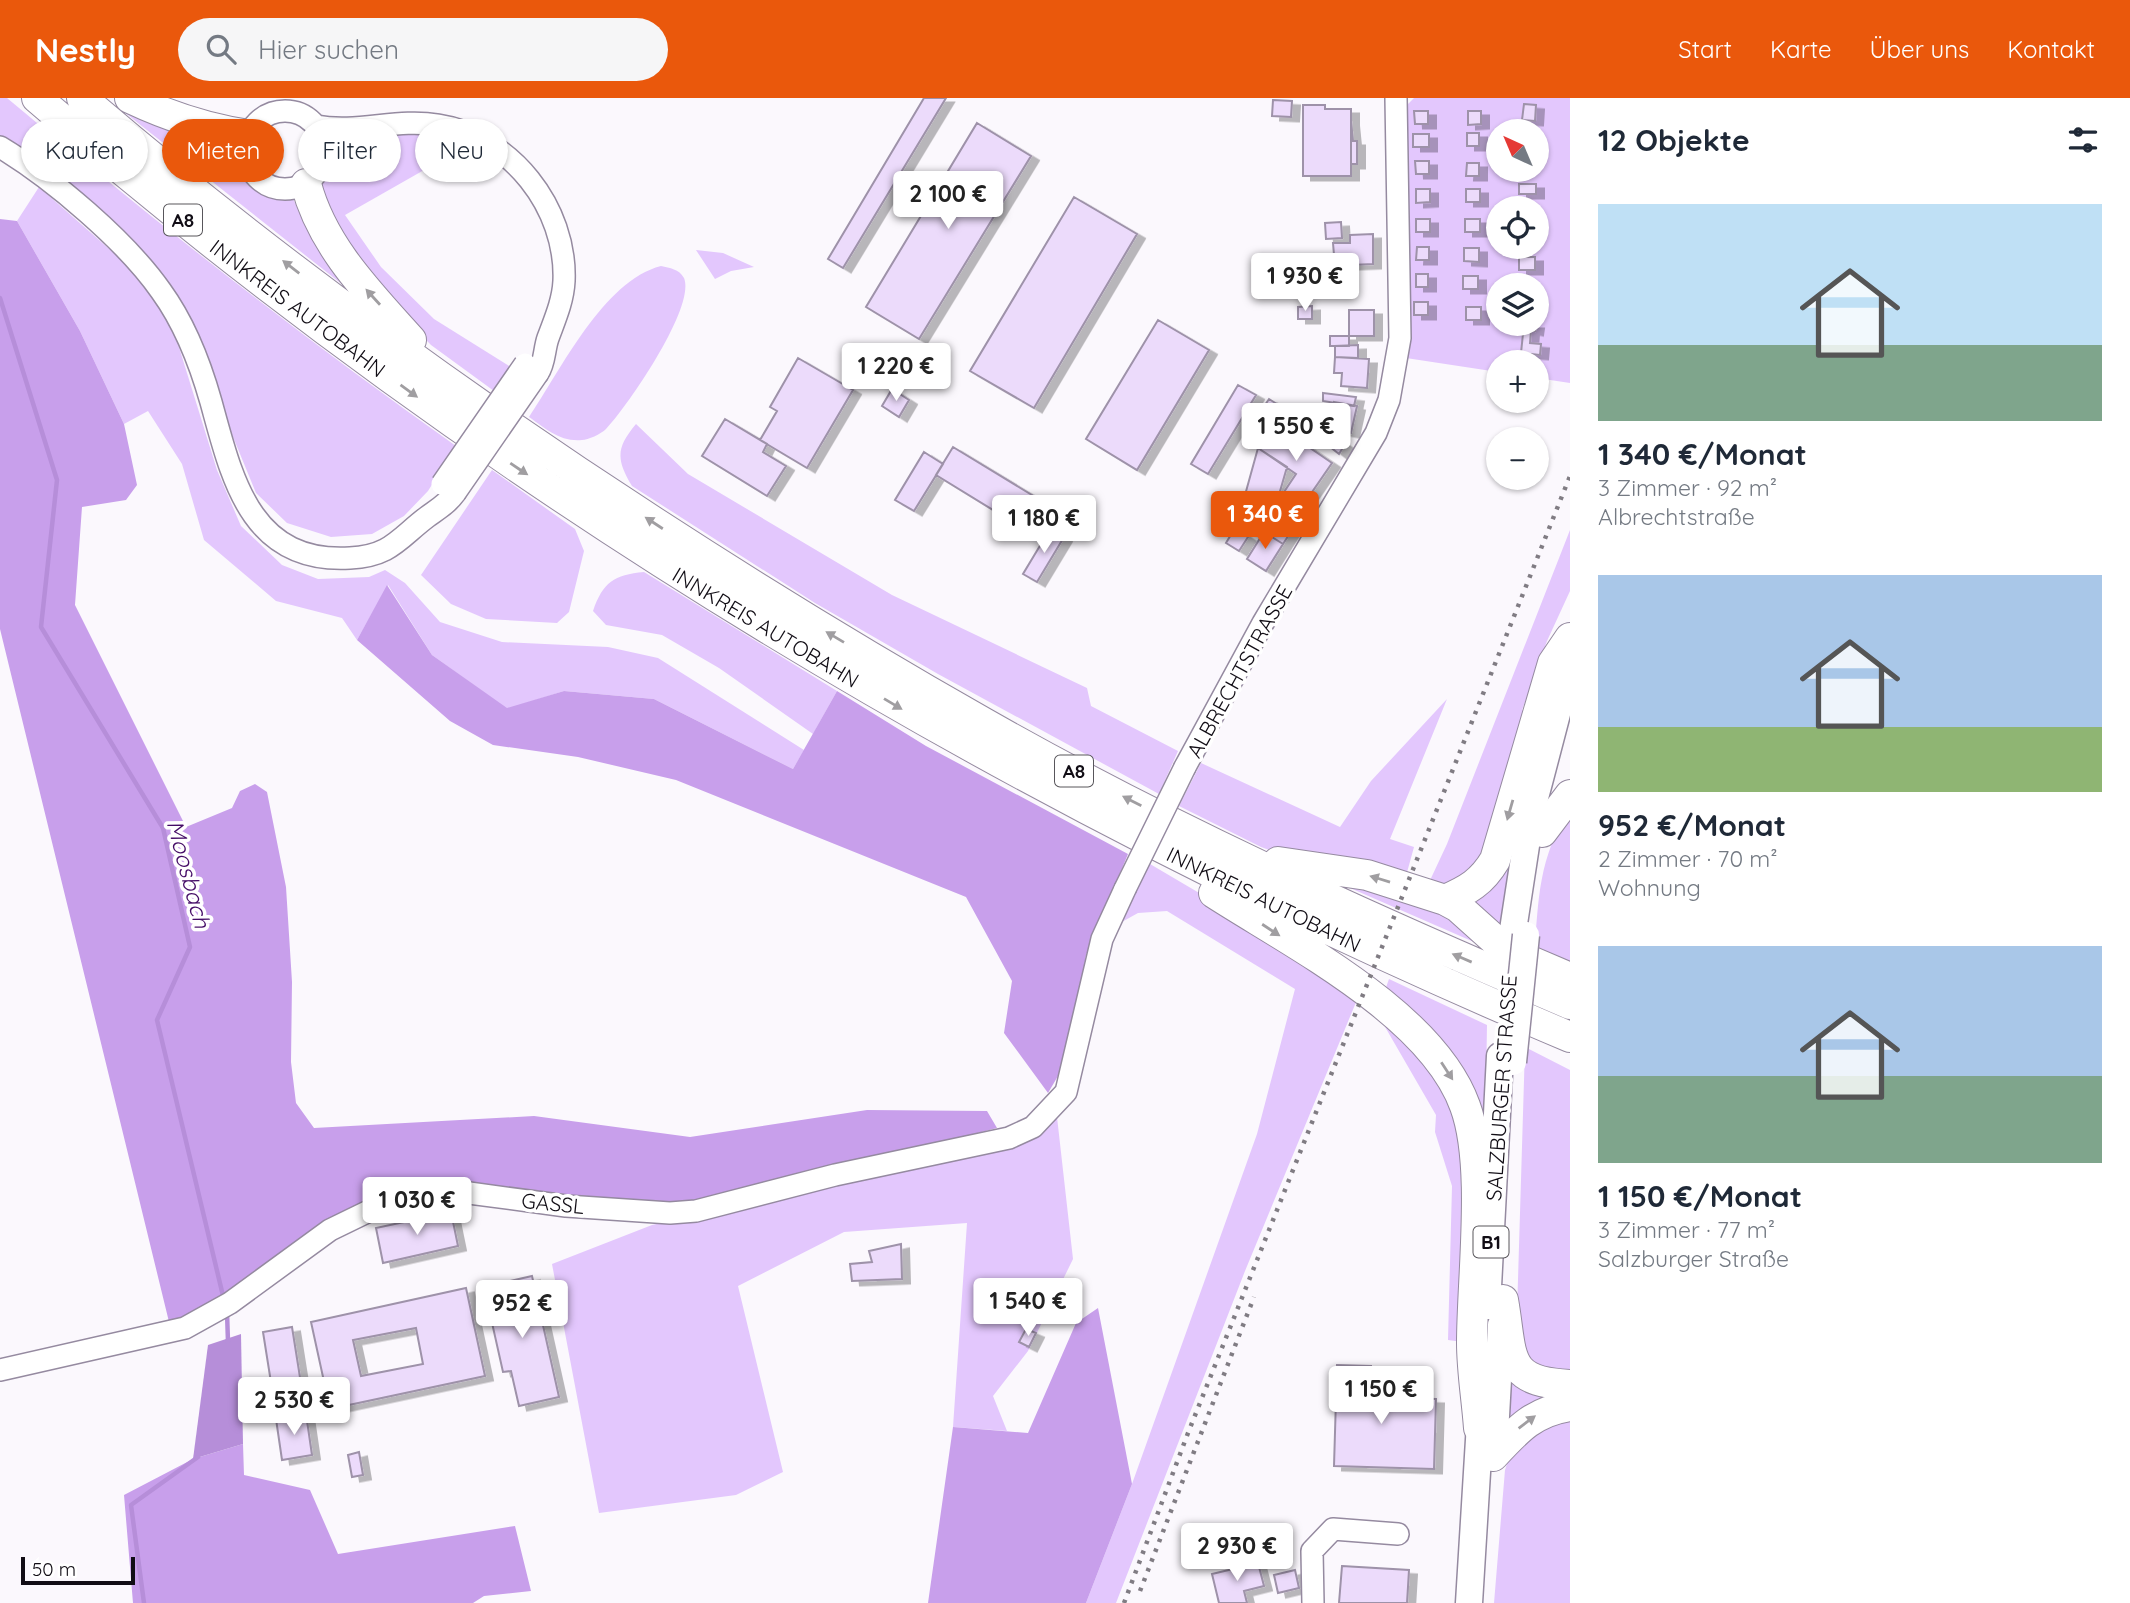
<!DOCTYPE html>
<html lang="de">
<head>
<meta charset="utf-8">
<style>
  body { margin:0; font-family:Quicksand,sans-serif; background:#f6f6f7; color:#1f2937; height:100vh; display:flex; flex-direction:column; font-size:26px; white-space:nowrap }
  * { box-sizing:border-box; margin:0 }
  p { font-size:23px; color:#747a83 }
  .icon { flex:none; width:38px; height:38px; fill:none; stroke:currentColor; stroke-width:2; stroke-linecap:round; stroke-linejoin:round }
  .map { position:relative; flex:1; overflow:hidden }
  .side { display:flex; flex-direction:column; background:#fff; width:560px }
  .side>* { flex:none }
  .banner { position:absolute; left:21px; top:21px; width:665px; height:63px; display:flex; gap:14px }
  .needle { width:46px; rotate:316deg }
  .controls { position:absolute; left:1486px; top:21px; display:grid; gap:14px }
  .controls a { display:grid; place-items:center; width:63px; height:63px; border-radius:50%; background:#fff; box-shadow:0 2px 5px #0004; font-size:35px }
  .scale { position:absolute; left:21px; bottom:18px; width:114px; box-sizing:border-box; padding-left:7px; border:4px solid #110d15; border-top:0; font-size:19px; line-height:24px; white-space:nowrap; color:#110d15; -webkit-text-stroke:5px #fff; paint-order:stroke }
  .price { position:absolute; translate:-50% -60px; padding:0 16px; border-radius:7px; background:#fff; color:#222; font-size:23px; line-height:46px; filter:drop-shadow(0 2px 4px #0008) }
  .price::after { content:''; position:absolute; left:50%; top:42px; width:21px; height:16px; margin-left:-10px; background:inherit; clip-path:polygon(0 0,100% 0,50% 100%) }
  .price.current { background:#ea580c; color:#fff }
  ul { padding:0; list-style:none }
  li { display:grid; align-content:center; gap:14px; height:371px; padding:0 28px }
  li span { display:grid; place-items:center; height:217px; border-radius:0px; color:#555 }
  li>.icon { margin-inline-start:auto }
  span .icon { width:126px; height:126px; fill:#fffc; stroke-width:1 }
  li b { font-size:30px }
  h2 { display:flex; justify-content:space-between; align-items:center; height:84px; padding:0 28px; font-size:30px }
  .chip { padding:0 24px; border-radius:32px; background:#fff; box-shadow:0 2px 5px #0004; font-size:24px; line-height:63px }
  .chip.current { background:#ea580c; color:#fff }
  header { display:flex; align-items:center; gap:42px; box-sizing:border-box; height:98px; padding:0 35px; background:#ea580c; color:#fff }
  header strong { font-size:33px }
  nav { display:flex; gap:38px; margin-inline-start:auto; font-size:24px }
  .search { width:490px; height:63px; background:#f6f6f7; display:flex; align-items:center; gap:18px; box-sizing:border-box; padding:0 24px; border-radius:38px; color:#747a83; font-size:26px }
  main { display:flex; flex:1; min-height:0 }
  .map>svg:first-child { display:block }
  .green { fill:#e3c7fd; fill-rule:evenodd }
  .forest { fill:#c89feb }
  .water { fill:#b68ed9 }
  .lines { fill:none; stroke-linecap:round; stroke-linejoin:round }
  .stream { stroke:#b68ed9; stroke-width:4.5 }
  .building { fill:#ecdbfb; stroke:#9e92a9; stroke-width:2; fill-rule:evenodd; filter:url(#shadow) }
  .minor-casing { stroke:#958aa0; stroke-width:24 }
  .major-casing { stroke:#958aa0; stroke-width:29 }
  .highway-casing { stroke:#958aa0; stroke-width:32 }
  .minor { stroke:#fff; stroke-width:21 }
  .major { stroke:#fff; stroke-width:26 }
  .highway { stroke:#fff; stroke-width:30 }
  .rail { stroke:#807c83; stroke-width:4.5; stroke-dasharray:3.5 7; stroke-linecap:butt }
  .minor-bridge-casing { stroke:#958aa0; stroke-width:24; stroke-linecap:butt }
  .major-bridge-casing { stroke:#958aa0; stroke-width:29; stroke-linecap:butt }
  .minor-bridge { stroke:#fff; stroke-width:21 }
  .major-bridge { stroke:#fff; stroke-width:26 }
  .oneway { fill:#a09ea1 }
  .labels { text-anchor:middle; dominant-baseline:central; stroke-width:7; stroke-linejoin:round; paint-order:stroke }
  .shield { fill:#fff; stroke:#58565b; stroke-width:2 }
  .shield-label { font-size:19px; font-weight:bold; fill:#110d15 }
  .street-label { font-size:21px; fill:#110d15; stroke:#fff }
  .water-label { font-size:23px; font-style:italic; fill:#440b66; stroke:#fff }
</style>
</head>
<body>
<header>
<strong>Nestly</strong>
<div class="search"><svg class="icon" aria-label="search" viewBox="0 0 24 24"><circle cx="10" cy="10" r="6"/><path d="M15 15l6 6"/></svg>Hier suchen</div>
<nav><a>Start</a><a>Karte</a><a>Über uns</a><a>Kontakt</a></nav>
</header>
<main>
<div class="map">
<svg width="1570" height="1505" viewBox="0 0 1570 1505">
  <defs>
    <filter id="shadow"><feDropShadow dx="8" dy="4.5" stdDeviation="0" flood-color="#0004"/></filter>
  </defs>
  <rect width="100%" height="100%" fill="#fbf8fd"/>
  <path class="green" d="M0,0H7C153,122 300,238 456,348L428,393L404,418L372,436L331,439L287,425L256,395L174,195L0,39Z
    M1414,0H1570V285L1537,280L1536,264H1498V274L1406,260L1408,6ZM1498,33H1536V72H1498ZM1498,110H1536V149H1498ZM1498,187H1536V226H1498Z
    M123,5L239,45C240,77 257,103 292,98L303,123L348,191L119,10Z
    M402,34L448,39L468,47L345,117L381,169L434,221L511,269L494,293L431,247L379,194L318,94C330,51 359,38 402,34Z
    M39,89L141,179L174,233L217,372L241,428L282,467L318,481L369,479L385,472L405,485L440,524L502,544L608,549L658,560L804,652L793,671L654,601L564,593L507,611L432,557L388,487L357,542L342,520L276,503L204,442L182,366L148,313L124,326L80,233L17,123Z
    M696,152L723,155L754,169L731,173L715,181Z
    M661,168C670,170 679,171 684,180C696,209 627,309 606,331C601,336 588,342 582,342C560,344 546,331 529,319C561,272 603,183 661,168Z
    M636,326L688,376L892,497L1087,590L1091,608L1178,653L1159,696L938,576L815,505L632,388C616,361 616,350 636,326Z
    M492,372L575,431L584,453L569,514L557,525L486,521L451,506L421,477Z
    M1570,432V493L1547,543L1522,612L1532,616L1495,738L1468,783L1425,793L1447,746Z
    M644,474L837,593L813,636L719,570L662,537L606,527L593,513C603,484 614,477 644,474Z
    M1447,601L1390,741L1414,749L1406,778L1302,764L1261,749L1179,708L1201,665L1340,729L1371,683Z
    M1528,683L1504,828L1464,804Z
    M1570,708V873L1534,859C1539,796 1538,764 1570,708Z
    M1150,766L1240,819L1359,897L1245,1173L1116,1505H1086L1132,1386L1257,1036L1295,891L1167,813L1138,815L1120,825Z
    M1334,783L1458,817L1490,851Z
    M1389,881L1487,927L1485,1050L1383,898Z
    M1377,915L1411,937L1467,1039L1463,1244L1448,1242L1452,1088L1435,1034L1436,1017Z
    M1525,949L1570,972V1280L1548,1279L1516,1248Z
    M1056,1010L1073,1161L1028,1253L993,1298L1007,1333L953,1329L967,1125L844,1134L738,1188L783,1374L736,1397L599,1415L552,1166L652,1127L984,1052Z
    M1507,1264L1552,1293L1502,1342Z
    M1570,1316V1505H1494L1505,1372C1518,1330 1533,1332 1570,1316Z"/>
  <path class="forest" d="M0,121L17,123L80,233L124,326L137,387L126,402L82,409L75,507L186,729L232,710L240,693L255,686L267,694L286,789L292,884L291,964L296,1005L314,1030L534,1018L690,1039L867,1012L987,1013L997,1030L728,1099L666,1108L555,1095L457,1089L383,1100L217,1207L170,1228L0,531Z
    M387,487L432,557L507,610L564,593L654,601L793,671L837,593L926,648L1128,756L1086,857L1068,961L1048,995L1004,935L1012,883L966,799L676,682L578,659L493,647L450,623L357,542Z
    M1098,1210L1132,1386L1086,1505H928L953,1329L1028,1335L1076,1225Z
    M243,1346L244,1377L310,1392L338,1456L515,1428L531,1493L484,1498L473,1505H133L124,1397L193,1361Z"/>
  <path class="water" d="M241,1236L243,1346L193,1361L208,1247Z"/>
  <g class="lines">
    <path class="stream" d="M0,200L57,382L41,529L163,730L190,849L157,922L224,1202
      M227,1214L228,1244
      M144,1505L131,1407L198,1359"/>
  </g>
  <path class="building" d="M924,0H946L843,170L828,161Z
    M1273,2L1292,3L1291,19L1272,18Z
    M1524,6L1536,7L1535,23L1522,22Z
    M1303,7H1325V11H1351V78H1303Z
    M1414,13H1428V26H1415Z
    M1468,13H1481V26L1468,27Z
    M1351,23L1353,43H1357V66H1351Z
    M977,25L1031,58L919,241L866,209Z
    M1467,35H1479V48H1467Z
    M1413,36H1429V49H1413Z
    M1415,63H1429V76H1416Z
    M1467,65H1479V78H1466Z
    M1519,86H1536V96H1519Z
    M1416,91H1430V104L1416,105Z
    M1466,91H1480V104H1466Z
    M1074,99L1137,136L1034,310L970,273Z
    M1416,121H1430V134H1416Z
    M1465,121H1480V134H1465Z
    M1341,124L1342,140L1326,141L1325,125Z
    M1373,136V166L1351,167V157H1334L1333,145H1350V137Z
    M1417,149H1429V162H1416Z
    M1464,150H1479V164L1464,163Z
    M1519,159H1535V172H1519Z
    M1416,176H1428V189H1416Z
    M1463,178H1478V191H1463Z
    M1414,204H1428V217H1414Z
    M1312,208V221H1298V209Z
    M1466,209H1481V222H1466Z
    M1349,212H1374V238H1349Z
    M1158,222L1209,252L1137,372L1086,341Z
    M1524,226H1536L1535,233L1531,232L1530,245L1541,246L1540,257L1521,255Z
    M1330,238H1349V248H1330Z
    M1358,247V260L1335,259V248Z
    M1335,259L1369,261L1367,290L1341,288L1342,275H1334Z
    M798,260L853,292L807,370L760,342L777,313L770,309Z
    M1238,287L1256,297L1208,376L1191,366Z
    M892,291L909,302L899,319L882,308Z
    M1323,295L1356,299L1354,308L1323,303Z
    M1269,301L1280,308L1272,320L1261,313Z
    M1334,304L1357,308L1351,335L1328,330L1330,324L1324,322L1327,312L1332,313Z
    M725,321L767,346L763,354L786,368L767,398L702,358Z
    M1275,326L1332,365L1301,410L1282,397L1296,376L1258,350Z
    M1335,339L1345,346L1339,356L1329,348Z
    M953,349L1055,411L1037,439L936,377Z
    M1258,350L1287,369L1276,407L1245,397Z
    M924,354L943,366L914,413L895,402Z
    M1252,404L1263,411L1257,420L1268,427L1264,434L1242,420Z
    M1275,417L1294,429L1283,446L1264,434Z
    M1235,430L1248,439L1239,453L1226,445Z
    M1050,431L1064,439L1037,484L1023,476Z
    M1264,434L1283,446L1266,473L1247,461Z
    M451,1114L458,1148L383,1165L376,1130Z
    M901,1146L902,1181L852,1183L850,1166L872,1164L869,1153Z
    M532,1178L559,1299L519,1308L511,1273L503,1274L484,1189Z
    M466,1190L485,1278L330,1311L311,1224ZM416,1230L423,1266L361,1278L353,1242Z
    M292,1229L302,1292L273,1297L263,1234Z
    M1026,1231L1036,1235L1029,1249L1019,1244Z
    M1337,1267L1371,1268L1370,1299L1436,1301L1434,1371L1334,1368Z
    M306,1316L312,1357L282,1362L276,1321Z
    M359,1354L363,1377L352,1379L348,1357Z
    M1258,1465L1264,1488L1244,1493L1247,1505H1219L1212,1476Z
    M1342,1468L1409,1472L1407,1505H1339Z
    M1295,1472L1299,1490L1278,1495L1274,1477Z"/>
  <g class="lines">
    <defs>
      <path id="minor" d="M246 52a39 39 0 1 1 78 0a39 39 0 1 1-78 0Z
        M316,28C357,36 397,20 438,27C511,38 567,110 564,183C563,203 555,221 548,240C544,251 545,265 538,275
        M0,49C53,81 126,143 161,193C185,226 200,265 211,304C232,380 250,466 350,460C391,458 399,440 427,419C438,411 447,406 455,395
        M1185,669L1263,525L1376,335L1389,302L1400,240L1396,0
        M0,1272L185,1230L230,1205L330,1132L367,1114L414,1098L469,1095L566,1108L670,1115L696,1113L835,1077L1009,1040L1033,1029L1066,994L1102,841L1125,791
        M1313,1505L1312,1453L1333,1431L1398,1436"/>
      <path id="major" d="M1513,832L1531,715L1570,566
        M1487,1208L1500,958
        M1495,1336L1501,1227
        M1469,1505L1481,1309"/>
      <path id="highway" d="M37,0C493,394 1015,705 1570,939
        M82,0C213,113 351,217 493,316C652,426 815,529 984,625C1172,732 1371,821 1570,906
        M130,0C168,18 207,31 249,37
        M306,86C322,148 369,195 411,242
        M1542,734L1570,697
        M1278,764L1367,777L1445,802L1458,809L1507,853L1570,880
        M1214,795C1293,846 1432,916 1465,1008C1487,1067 1472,1179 1472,1245C1472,1273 1477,1302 1479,1330
        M1445,802C1468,792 1482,784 1495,762L1553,565L1570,540
        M1503,1202C1513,1258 1503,1284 1570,1287
        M1493,1358C1517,1332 1534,1313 1570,1308"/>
    </defs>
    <use href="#minor" class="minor-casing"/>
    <use href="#major" class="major-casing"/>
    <use href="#highway" class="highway-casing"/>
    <use href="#minor" class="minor"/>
    <use href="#major" class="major"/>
    <use href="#highway" class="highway"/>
    <path class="rail" d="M1140,1493L1254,1199
      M1124,1505L1188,1335L1570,378"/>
    <defs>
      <path id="minor-bridge" d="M442,386L525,266
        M455,395L538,275
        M1125,791L1185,669"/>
      <path id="major-bridge" d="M1513,964L1526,837"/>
    </defs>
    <use href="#minor-bridge" class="minor-bridge-casing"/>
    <use href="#major-bridge" class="major-bridge-casing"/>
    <use href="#minor-bridge" class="minor-bridge"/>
    <use href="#major-bridge" class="major-bridge"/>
  </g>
  <defs><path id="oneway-solid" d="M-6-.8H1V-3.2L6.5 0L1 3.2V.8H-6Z" transform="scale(1.75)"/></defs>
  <g class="oneway">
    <use href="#oneway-solid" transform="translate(291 169) rotate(-142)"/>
    <use href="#oneway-solid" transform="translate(373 199) rotate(-132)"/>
    <use href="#oneway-solid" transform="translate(409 293) rotate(36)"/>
    <use href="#oneway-solid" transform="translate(519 371) rotate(34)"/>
    <use href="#oneway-solid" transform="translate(654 425) rotate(-147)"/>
    <use href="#oneway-solid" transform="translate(835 539) rotate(-149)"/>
    <use href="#oneway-solid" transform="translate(893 606) rotate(31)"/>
    <use href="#oneway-solid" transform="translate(1132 703) rotate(-153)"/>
    <use href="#oneway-solid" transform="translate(1510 712) rotate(106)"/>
    <use href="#oneway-solid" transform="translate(1380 781) rotate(-163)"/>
    <use href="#oneway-solid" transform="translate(1271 832) rotate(33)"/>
    <use href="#oneway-solid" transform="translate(1462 860) rotate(-157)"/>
    <use href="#oneway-solid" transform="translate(1447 973) rotate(57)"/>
    <use href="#oneway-solid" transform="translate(1527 1324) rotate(-37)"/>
  </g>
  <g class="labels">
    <g class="shield">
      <rect x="164" y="106.5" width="38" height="31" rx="5"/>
      <rect x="1055" y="657.5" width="38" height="31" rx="5"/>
      <rect x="1473.5" y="1128.5" width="35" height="31" rx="5"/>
    </g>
    <g class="shield-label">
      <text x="183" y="122">A8</text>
      <text x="1074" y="673">A8</text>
      <text x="1491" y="1144">B1</text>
    </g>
    <g class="street-label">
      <text transform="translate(298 210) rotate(37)">INNKREIS AUTOBAHN</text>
      <text transform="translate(766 529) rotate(31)">INNKREIS AUTOBAHN</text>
      <text transform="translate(1239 573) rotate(-61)">ALBRECHTSTRASSE</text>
      <text transform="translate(1264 801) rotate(26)">INNKREIS AUTOBAHN</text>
      <text transform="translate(1501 990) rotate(-86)">SALZBURGER STRASSE</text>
      <text transform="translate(553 1105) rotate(6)">GASSL</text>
    </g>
    <g class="water-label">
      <text transform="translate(189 776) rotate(75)">Moosbach</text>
    </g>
  </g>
</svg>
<div class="controls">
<a><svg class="needle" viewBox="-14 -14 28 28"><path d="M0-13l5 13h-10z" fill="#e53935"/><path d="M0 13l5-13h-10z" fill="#747a83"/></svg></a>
<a><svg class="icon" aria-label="locate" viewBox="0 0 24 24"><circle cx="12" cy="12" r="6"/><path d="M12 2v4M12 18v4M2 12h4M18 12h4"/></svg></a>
<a><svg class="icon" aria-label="layers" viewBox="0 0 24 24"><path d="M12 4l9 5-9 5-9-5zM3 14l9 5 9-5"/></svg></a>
<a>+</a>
<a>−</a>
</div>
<div class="scale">50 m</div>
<b class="price" style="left:948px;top:133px">2 100 €</b>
<b class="price" style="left:1305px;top:215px">1 930 €</b>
<b class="price" style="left:896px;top:305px">1 220 €</b>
<b class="price" style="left:1296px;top:365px">1 550 €</b>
<b class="price current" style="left:1265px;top:453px">1 340 €</b>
<b class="price" style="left:1044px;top:457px">1 180 €</b>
<b class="price" style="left:417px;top:1139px">1 030 €</b>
<b class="price" style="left:1028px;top:1240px">1 540 €</b>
<b class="price" style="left:522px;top:1242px">952 €</b>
<b class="price" style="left:1381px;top:1328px">1 150 €</b>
<b class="price" style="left:294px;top:1339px">2 530 €</b>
<b class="price" style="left:1237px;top:1485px">2 930 €</b>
<div class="banner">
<a class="chip">Kaufen</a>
<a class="chip current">Mieten</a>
<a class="chip">Filter</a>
<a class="chip">Neu</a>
</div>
</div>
<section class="side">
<h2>12 Objekte<svg class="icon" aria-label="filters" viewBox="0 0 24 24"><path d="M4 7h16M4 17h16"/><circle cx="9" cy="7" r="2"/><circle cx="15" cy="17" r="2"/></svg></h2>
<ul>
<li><span style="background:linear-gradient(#bfe0f5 65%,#7fa58c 0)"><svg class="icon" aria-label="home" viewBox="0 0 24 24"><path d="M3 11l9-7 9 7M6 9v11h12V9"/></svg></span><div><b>1 340 €/Monat</b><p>3 Zimmer · 92 m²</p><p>Albrechtstraße</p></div></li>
<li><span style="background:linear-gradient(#a9c7e8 70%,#8fb573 0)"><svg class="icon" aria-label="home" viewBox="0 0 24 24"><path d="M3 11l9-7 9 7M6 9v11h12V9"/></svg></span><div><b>952 €/Monat</b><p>2 Zimmer · 70 m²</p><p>Wohnung</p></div></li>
<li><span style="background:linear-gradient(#a9c7e8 60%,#7fa58c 0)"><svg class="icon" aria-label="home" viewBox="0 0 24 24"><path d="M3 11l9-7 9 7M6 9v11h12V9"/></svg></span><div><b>1 150 €/Monat</b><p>3 Zimmer · 77 m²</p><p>Salzburger Straße</p></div></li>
</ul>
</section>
</main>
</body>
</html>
